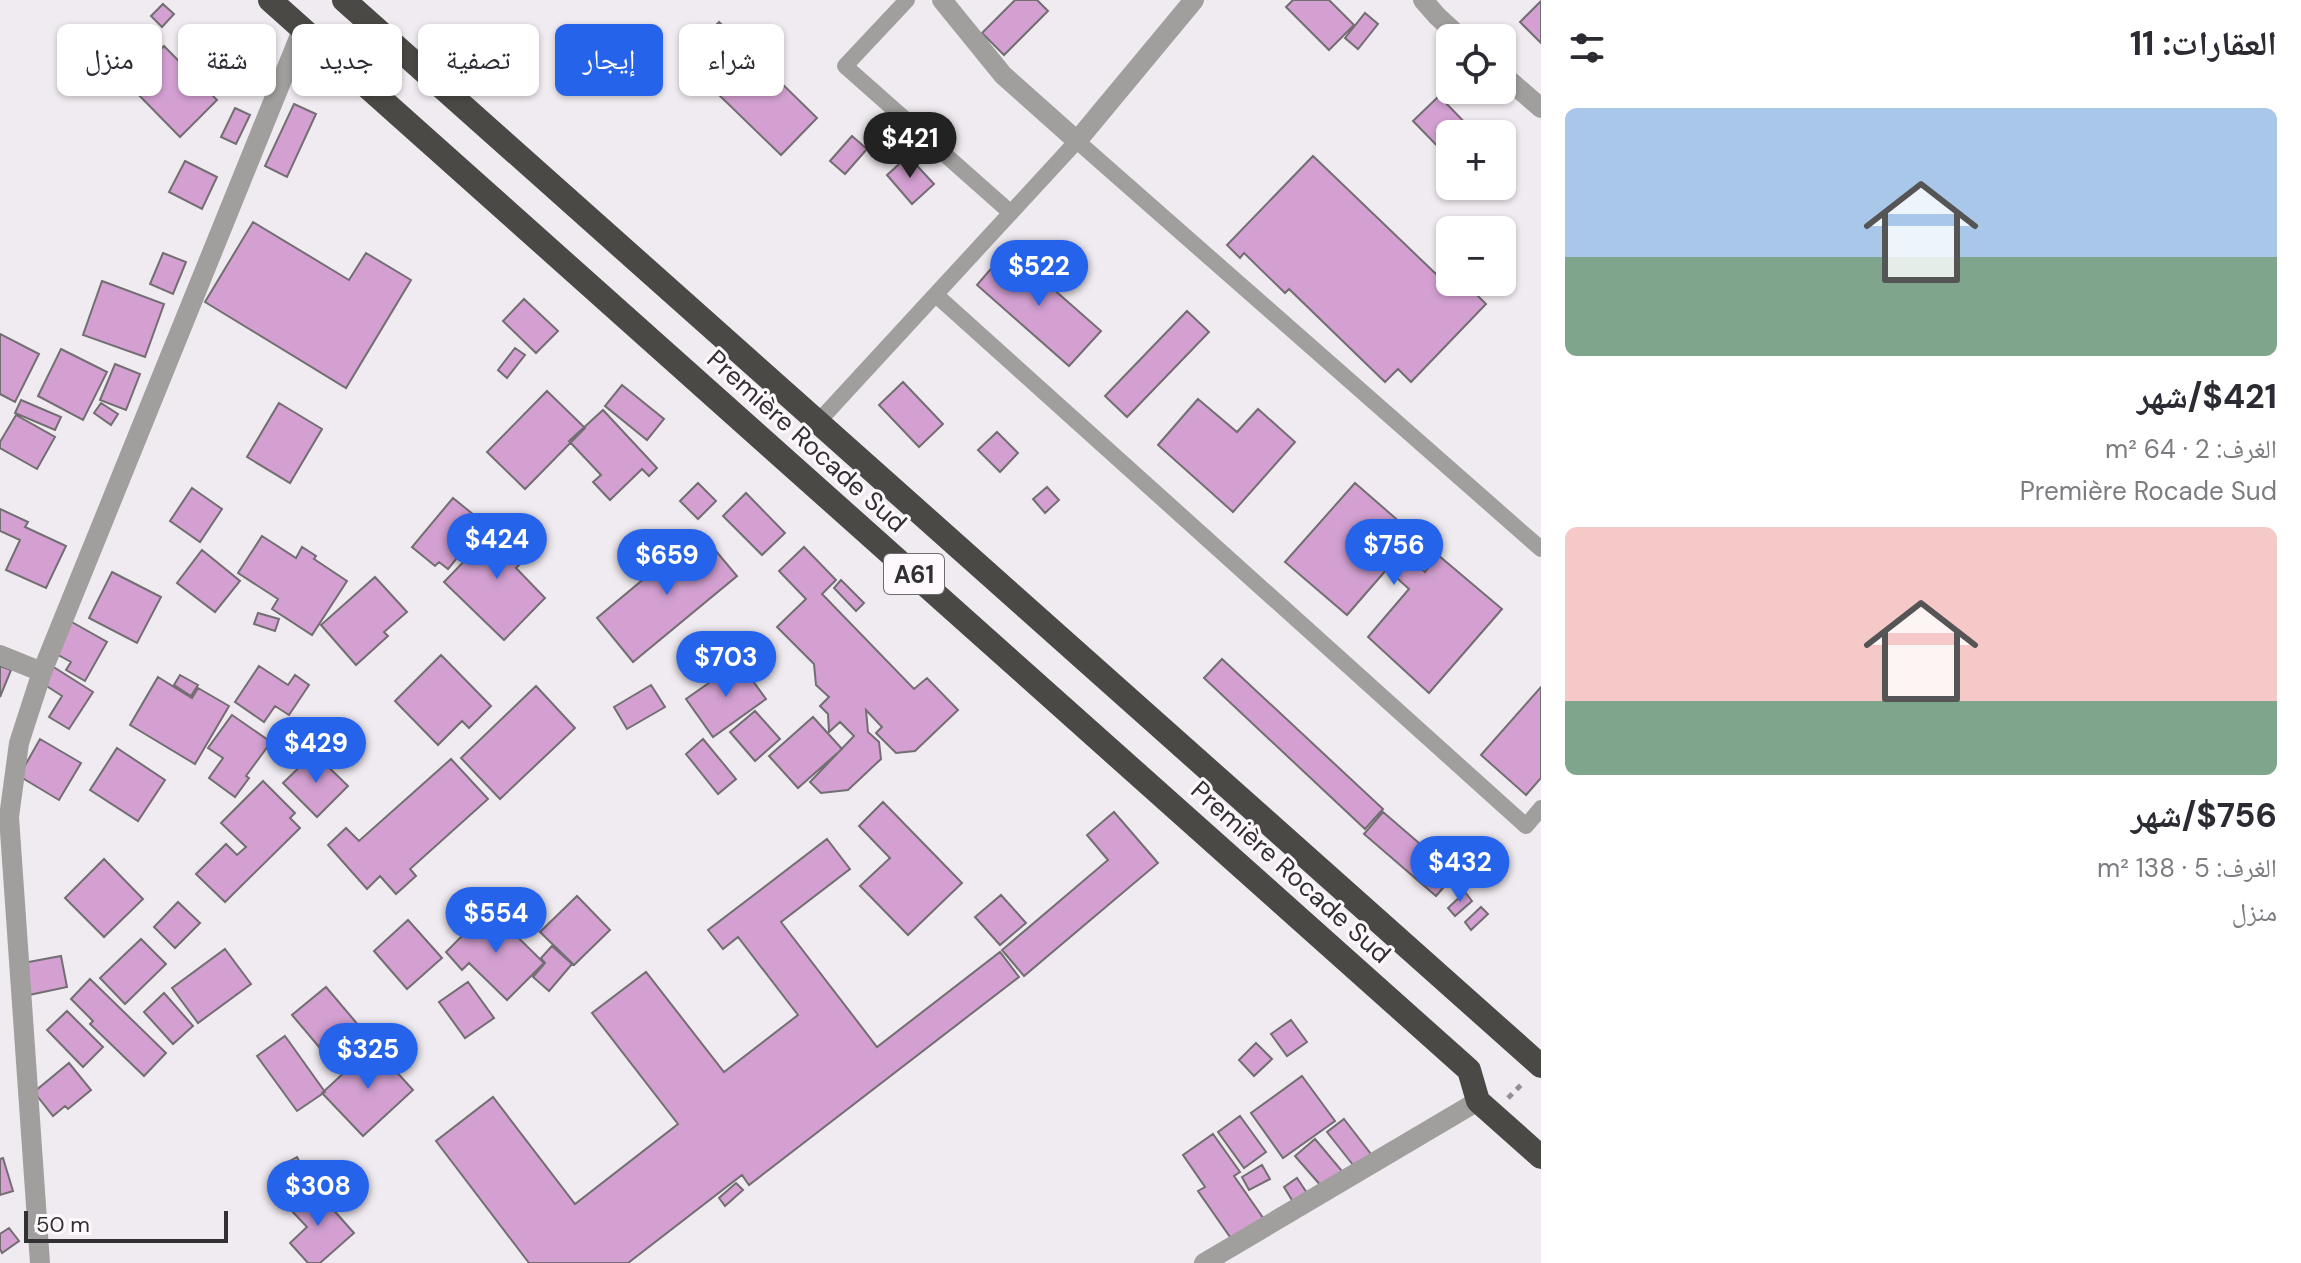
<!DOCTYPE html>
<html lang="ar">
<head>
<meta charset="utf-8">
<style>
  body { margin:0; font-family:"DM Sans","Noto Naskh Arabic",sans-serif; background:#f2f2f3; color:#2b2b33; direction:rtl; height:100vh; display:flex; flex-direction:column; font-size:30px; white-space:nowrap }
  * { box-sizing:border-box; margin:0 }
  p { font-size:26px; color:#7c7c81 }
  .icon { flex:none; width:44px; height:44px; fill:none; stroke:currentColor; stroke-width:2; stroke-linecap:round; stroke-linejoin:round }
  .map { position:relative; flex:1; overflow:hidden; direction:ltr }
  .sheet { display:flex; flex-direction:column; background:#fff; width:760px }
  .sheet>* { flex:none }
  .top-card { position:absolute; left:24px; top:24px; width:760px; height:72px; direction:rtl; display:flex; gap:16px }
  .tools { position:absolute; left:1436px; top:24px; display:grid; gap:16px }
  .tools a { display:grid; place-items:center; width:80px; height:80px; border-radius:12px; background:#fff; box-shadow:0 2px 6px #0004; font-size:40px }
  .scale { position:absolute; left:24px; bottom:20px; width:204px; box-sizing:border-box; padding-left:8px; border:4px solid #323032; border-top:0; font-size:22px; line-height:28px; white-space:nowrap; color:#323032; -webkit-text-stroke:6px #fef9fd; paint-order:stroke }
  .price { position:absolute; translate:-50% -68px; padding:0 18px; border-radius:28px; background:#2563eb; color:#fff; font-size:26px; line-height:52px; filter:drop-shadow(0 2px 4px #0008) }
  .price::after { content:''; position:absolute; left:50%; top:48px; width:24px; height:18px; margin-left:-12px; background:inherit; clip-path:polygon(0 0,100% 0,50% 100%) }
  .price.on { background:#222; color:#fff }
  ul { padding:0; list-style:none }
  li { display:grid; align-content:center; gap:16px; height:424px; padding:0 24px }
  li span { display:grid; place-items:center; height:248px; border-radius:12px; color:#555 }
  li>.icon { margin-inline-start:auto }
  span .icon { width:144px; height:144px; fill:#fffc; stroke-width:1 }
  li b { font-size:34px }
  h2 { display:flex; justify-content:space-between; align-items:center; height:96px; padding:0 24px; font-size:34px }
  .chip { padding:0 28px; border-radius:12px; background:#fff; box-shadow:0 2px 6px #0004; font-size:28px; line-height:72px }
  .chip.on { background:#2563eb; color:#fff }
  main { display:flex; flex:1; min-height:0 }
  .map>svg:first-child { display:block }
  .building { fill:#d3a0d1; stroke:#726e72; stroke-width:2 }
  .lines { fill:none; stroke-linecap:round; stroke-linejoin:round }
  .path { stroke:#939093; stroke-width:5; stroke-dasharray:6 6; stroke-linecap:butt }
  .lane { stroke:#a09f9d; stroke-width:16 }
  .street { stroke:#a09f9d; stroke-width:20 }
  .highway { stroke:#4b4945; stroke-width:24 }
  .labels { text-anchor:middle; dominant-baseline:central; stroke-width:6; stroke-linejoin:round; paint-order:stroke }
  .shield { fill:#fef9fd; stroke:#6f6c6f; stroke-width:2 }
  .shield-label { font-size:24px; font-weight:bold; fill:#323032 }
  .street-label { font-size:26px; fill:#323032; stroke:#fef9fd }
</style>
</head>
<body>
<main>
<section class="sheet">
<h2>العقارات: 11<svg class="icon" aria-label="filters" viewBox="0 0 24 24"><path d="M4 7h16M4 17h16"/><circle cx="9" cy="7" r="2"/><circle cx="15" cy="17" r="2"/></svg></h2>
<ul>
<li><span style="background:linear-gradient(#a9c7e8 60%,#7fa58c 0)"><svg class="icon" aria-label="home" viewBox="0 0 24 24"><path d="M3 11l9-7 9 7M6 9v11h12V9"/></svg></span><div><b>$421/شهر</b><p>الغرف: 2 · 64 m²</p><p>Première Rocade Sud</p></div></li>
<li><span style="background:linear-gradient(#f6c9c9 70%,#7fa58c 0)"><svg class="icon" aria-label="home" viewBox="0 0 24 24"><path d="M3 11l9-7 9 7M6 9v11h12V9"/></svg></span><div><b>$756/شهر</b><p>الغرف: 5 · 138 m²</p><p>منزل</p></div></li>
</ul>
</section>
<div class="map">
<svg width="1541" height="1263" viewBox="0 0 1541 1263">
  <rect width="100%" height="100%" fill="#f0ebf0"/>
  <path class="building" d="M1015,0H1037L1048,11L1004,55L982,33Z
    M1293,0H1329L1354,25L1329,50L1286,7Z
    M1541,1V43L1520,22Z
    M163,4L174,14L162,27L151,16Z
    M1365,13L1378,24L1358,49L1345,38Z
    M719,22L817,118L781,155L683,60Z
    M164,46L217,100L180,137L127,83Z
    M1439,96L1476,134H1450V159L1413,121Z
    M294,104L316,114L287,177L265,166Z
    M235,108L250,115L236,144L221,137Z
    M852,136L867,149L845,174L830,161Z
    M908,156L934,184L912,204L887,175Z
    M1313,156L1436,274L1445,265L1450,269V282H1464L1486,304L1411,382L1398,369L1385,382L1289,289L1285,293L1244,253L1240,258L1227,245Z
    M185,161L217,177L202,209L169,192Z
    M253,222L349,280L366,253L411,280L346,388L205,302Z
    M1008,249L1101,331L1069,366L977,285Z
    M163,253L186,262L173,294L150,284Z
    M102,281L164,304L145,357L83,335Z
    M524,299L558,331L536,353L503,321Z
    M1187,311L1209,332L1127,417L1105,396Z
    M0,334L39,354L15,402L0,394Z
    M515,348L525,355L507,378L498,370Z
    M61,349L107,372L83,420L38,396Z
    M115,364L140,374L126,410L100,400Z
    M903,382L943,424L919,447L879,405Z
    M622,385L664,419L647,440L605,406Z
    M547,391L585,428L525,489L487,452Z
    M1198,399L1237,432L1258,409L1295,442L1233,512L1158,445Z
    M21,400L61,417L55,430L15,413Z
    M101,403L118,414L111,425L94,413Z
    M279,403L322,429L290,483L247,457Z
    M603,410L657,468L649,476L642,469L610,500L593,482L601,475L569,441Z
    M16,415L55,437L37,469L0,448V442Z
    M997,432L1018,453L1000,472L978,450Z
    M698,483L716,501L698,519L680,501Z
    M1355,483L1417,537L1403,552L1425,572L1438,555L1502,609L1429,693L1368,637L1409,589L1387,569L1347,615L1285,562Z
    M1047,487L1059,500L1045,513L1033,499Z
    M192,488L222,509L200,542L170,521Z
    M746,493L785,533L762,555L723,516Z
    M453,498L485,524L448,569L439,562L435,566L412,547Z
    M0,509L28,522L25,527L66,546L46,588L6,570L20,540L0,531Z
    M504,520L534,550L516,568L545,598L504,640L444,582Z
    M700,532L737,576L633,662L597,618Z
    M262,536L296,558L302,547L316,556L314,559L347,581L312,635L272,609L278,599L238,573Z
    M804,547L836,580L822,594L914,689L927,678L958,710L915,751L896,753L876,733L882,727L866,710L868,732L879,742L881,759L848,790L821,793L810,782L854,736L840,722L829,732L828,714L820,706L829,697L816,685L814,664L777,627L806,599L779,571Z
    M202,550L240,581L215,612L177,583Z
    M112,572L161,597L137,643L89,618Z
    M375,577L407,612L384,632L388,636L356,665L321,625Z
    M841,580L864,603L856,611L834,588Z
    M258,613L279,619L275,631L254,624Z
    M70,621L107,642L85,681L66,670L71,662L53,652Z
    M441,655L491,706L469,728L462,721L438,745L395,701Z
    M1222,659L1383,809L1365,829L1204,678Z
    M739,662L766,699L713,737L686,699Z
    M0,666L11,670L0,697Z
    M52,666L93,692L69,729L49,717L62,696L42,683Z
    M259,666L288,685L295,675L309,685L289,715L275,706L264,722L235,702Z
    M180,675L198,685L191,696L174,685Z
    M158,677L192,698L198,688L229,706L195,764L130,725Z
    M651,685L665,707L627,729L614,707Z
    M536,686L575,728L500,799L461,758Z
    M1541,687V778L1526,795L1481,755Z
    M755,711L780,739L755,761L730,732Z
    M232,715L271,742L246,776L249,778L235,797L209,778L223,758L208,748Z
    M813,717L842,749L798,788L769,756Z
    M40,739L81,763L59,800L19,776Z
    M703,739L736,779L718,794L686,754Z
    M117,748L165,780L138,821L90,790Z
    M314,753L348,786L317,817L283,783Z
    M451,759L488,799L410,869L416,876L396,894L380,876L367,889L328,845L346,828L359,841Z
    M263,781L295,813L290,818L300,828L225,902L196,874L226,844L237,855L246,847L221,823Z
    M883,802L962,883L908,935L860,886L890,858L859,826Z
    M1114,812L1158,863L1024,976L1002,950L1108,860L1087,835Z
    M1383,812L1455,874L1436,896L1364,834Z
    M827,839L850,869L781,922L877,1047L1000,952L1019,977L749,1185L742,1175L628,1263H529L436,1141L493,1097L575,1204L678,1124L592,1013L646,972L724,1072L798,1015L738,937L723,949L708,930Z
    M104,859L143,899L104,937L65,898Z
    M1465,892L1472,901L1455,916L1448,908Z
    M1001,895L1026,923L1000,945L975,917Z
    M577,896L610,930L574,965L540,932Z
    M178,902L200,923L175,948L154,927Z
    M1481,907L1488,914L1471,930L1465,922Z
    M489,909L544,963L507,1000L469,963L462,970L446,952Z
    M408,920L442,958L407,989L374,951Z
    M141,939L166,964L125,1004L100,978Z
    M552,946L572,964L549,991L533,977L545,963L541,958Z
    M225,949L251,984L198,1023L172,988Z
    M61,956L67,987L29,995L23,963Z
    M90,979L166,1053L144,1076L90,1024L93,1021L71,999Z
    M468,982L494,1018L465,1038L439,1002Z
    M326,987L365,1033L331,1061L292,1015Z
    M164,993L193,1026L173,1044L144,1012Z
    M67,1011L103,1047L83,1067L47,1030Z
    M1291,1020L1307,1042L1287,1056L1271,1034Z
    M285,1036L325,1092L297,1111L257,1056Z
    M1256,1043L1272,1059L1254,1076L1239,1060Z
    M373,1046L413,1090L363,1136L322,1093Z
    M69,1063L91,1090L68,1109L65,1106L53,1116L34,1092Z
    M1302,1076L1335,1121L1283,1158L1251,1113Z
    M1240,1116L1266,1152L1244,1168L1218,1132Z
    M1344,1119L1374,1158L1357,1170L1327,1132Z
    M1213,1134L1240,1172L1234,1176L1266,1222L1235,1244L1198,1191L1205,1187L1183,1155Z
    M1315,1139L1342,1171L1322,1187L1295,1156Z
    M297,1157L304,1170L287,1179L281,1166Z
    M3,1158L13,1191L0,1195V1159Z
    M1262,1165L1270,1179L1249,1190L1242,1177Z
    M1297,1178L1309,1196L1295,1205L1284,1187Z
    M736,1183L743,1190L725,1206L719,1198Z
    M313,1187L354,1233L320,1263H308L290,1243L307,1227L289,1208Z
    M9,1228L19,1241L2,1253L0,1249V1234Z"/>
  <g class="lines">
    <path class="path" d="M1508,1098L1524,1082"/>
    <path class="lane" d="M907,0L845,66L1011,213
      M936,295L1526,826L1541,808
      M818,422L1077,141L1541,549"/>
    <path class="street" d="M942,0L1003,75L1077,141L1194,0
      M1423,0L1437,16L1461,38
      M1502,74L1541,108
      M0,655L42,672
      M40,1263L9,817L19,743L42,672L303,28
      M1204,1263L1478,1101"/>
    <path class="highway" d="M270,0L1469,1070L1478,1101L1541,1157
      M344,0L1541,1066"/>
  </g>
  <g class="labels">
    <rect class="shield" x="884" y="554" width="60" height="40" rx="6"/>
    <g class="shield-label">
      <text x="914" y="574">A61</text>
    </g>
    <g class="street-label">
      <text transform="translate(807 441) rotate(42)">Première Rocade Sud</text>
      <text transform="translate(1291 872) rotate(42)">Première Rocade Sud</text>
    </g>
  </g>
</svg>
<div class="tools">
<a><svg class="icon" aria-label="locate" viewBox="0 0 24 24"><circle cx="12" cy="12" r="6"/><path d="M12 2v4M12 18v4M2 12h4M18 12h4"/></svg></a>
<a>+</a>
<a>−</a>
</div>
<div class="scale">50 m</div>
<b class="price on" style="left:910px;top:180px">$421</b>
<b class="price" style="left:1039px;top:308px">$522</b>
<b class="price" style="left:497px;top:581px">$424</b>
<b class="price" style="left:1394px;top:587px">$756</b>
<b class="price" style="left:667px;top:597px">$659</b>
<b class="price" style="left:726px;top:699px">$703</b>
<b class="price" style="left:316px;top:785px">$429</b>
<b class="price" style="left:1460px;top:904px">$432</b>
<b class="price" style="left:496px;top:955px">$554</b>
<b class="price" style="left:368px;top:1091px">$325</b>
<b class="price" style="left:318px;top:1228px">$308</b>
<div class="top-card">
<a class="chip">شراء</a>
<a class="chip on">إيجار</a>
<a class="chip">تصفية</a>
<a class="chip">جديد</a>
<a class="chip">شقة</a>
<a class="chip">منزل</a>
</div>
</div>
</main>
</body>
</html>
